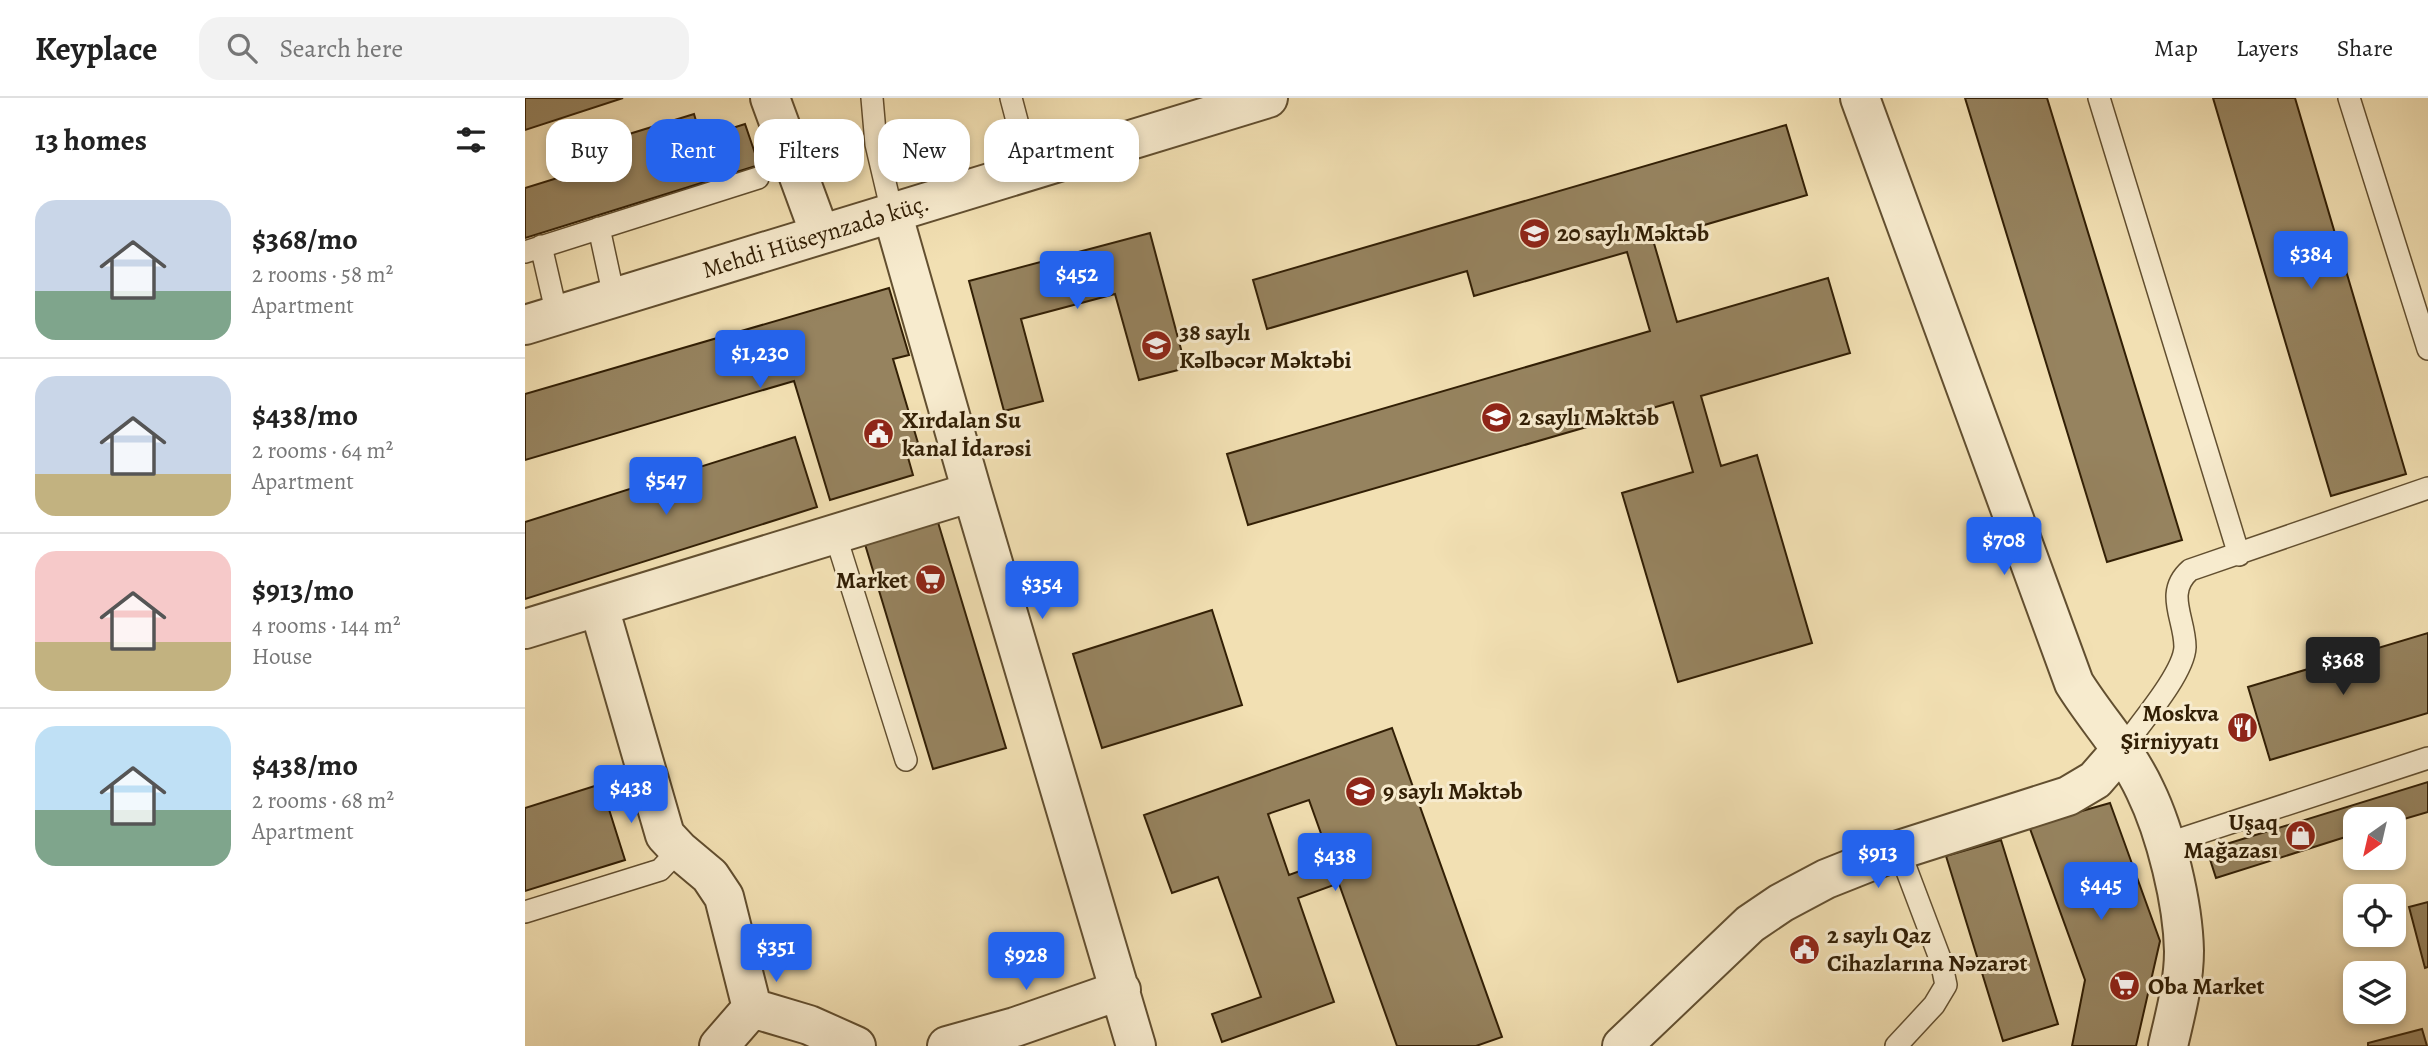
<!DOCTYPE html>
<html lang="en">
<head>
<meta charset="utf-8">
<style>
  body { margin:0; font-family:Alegreya,serif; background:#f2f2f2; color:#222; height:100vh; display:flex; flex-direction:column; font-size:26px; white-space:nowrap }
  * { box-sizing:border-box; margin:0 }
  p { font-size:23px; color:#767676 }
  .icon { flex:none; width:38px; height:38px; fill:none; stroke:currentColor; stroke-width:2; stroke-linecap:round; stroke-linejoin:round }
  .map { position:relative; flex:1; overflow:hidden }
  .side { display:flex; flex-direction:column; background:#fff; width:525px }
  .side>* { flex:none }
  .top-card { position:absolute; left:21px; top:21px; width:665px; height:63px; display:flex; gap:14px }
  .needle { width:46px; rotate:214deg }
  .controls { position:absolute; left:1818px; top:709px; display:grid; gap:14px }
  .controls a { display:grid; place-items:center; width:63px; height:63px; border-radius:14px; background:#fff; box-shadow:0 4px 10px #0003; font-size:35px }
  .price { position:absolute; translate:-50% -60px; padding:0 16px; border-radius:7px; background:#2563eb; color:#fff; font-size:23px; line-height:46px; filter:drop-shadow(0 2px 4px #0008) }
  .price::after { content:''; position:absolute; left:50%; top:42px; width:21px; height:16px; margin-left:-10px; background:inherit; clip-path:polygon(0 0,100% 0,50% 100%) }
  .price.active { background:#222; color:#fff }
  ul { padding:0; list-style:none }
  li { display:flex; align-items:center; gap:21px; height:175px; padding:0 35px }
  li+li { border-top:2px solid #e0e0e0 }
  li span { display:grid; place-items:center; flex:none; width:196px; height:140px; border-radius:21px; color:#555 }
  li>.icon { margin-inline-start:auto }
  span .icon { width:84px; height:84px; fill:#fffc; stroke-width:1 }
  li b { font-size:30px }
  h2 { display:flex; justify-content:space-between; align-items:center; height:84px; padding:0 35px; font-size:30px }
  .pill { padding:0 24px; border-radius:21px; background:#fff; box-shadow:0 4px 10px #0003; font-size:24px; line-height:63px }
  .pill.active { background:#2563eb; color:#fff }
  header { display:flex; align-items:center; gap:42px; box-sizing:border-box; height:98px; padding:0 35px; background:#fff; border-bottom:2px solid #e0e0e0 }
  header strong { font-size:33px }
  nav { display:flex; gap:38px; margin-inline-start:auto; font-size:24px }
  .search { width:490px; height:63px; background:#f2f2f2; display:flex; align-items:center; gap:18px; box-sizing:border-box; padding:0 24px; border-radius:21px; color:#767676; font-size:26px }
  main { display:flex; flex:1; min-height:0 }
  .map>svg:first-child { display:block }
  .building { fill:#96835f; stroke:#321f05; stroke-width:2 }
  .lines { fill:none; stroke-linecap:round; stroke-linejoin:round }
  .service-casing { stroke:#624f30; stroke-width:24 }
  .minor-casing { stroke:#624f30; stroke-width:42 }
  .tertiary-casing { stroke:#624f30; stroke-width:42 }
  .service { stroke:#f7ebce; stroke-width:21 }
  .minor { stroke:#f7ebce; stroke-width:38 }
  .tertiary { stroke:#f7ebce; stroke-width:38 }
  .labels { text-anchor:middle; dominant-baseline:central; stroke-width:6; stroke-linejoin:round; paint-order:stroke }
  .poi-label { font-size:24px; font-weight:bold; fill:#321f05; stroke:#f7ebce; text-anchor:start }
  .street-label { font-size:24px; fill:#321f05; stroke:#f7ebce }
</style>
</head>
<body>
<header>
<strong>Keyplace</strong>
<div class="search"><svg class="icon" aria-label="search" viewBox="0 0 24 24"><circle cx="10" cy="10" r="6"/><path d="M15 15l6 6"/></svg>Search here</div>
<nav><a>Map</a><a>Layers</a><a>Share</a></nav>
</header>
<main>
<section class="side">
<h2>13 homes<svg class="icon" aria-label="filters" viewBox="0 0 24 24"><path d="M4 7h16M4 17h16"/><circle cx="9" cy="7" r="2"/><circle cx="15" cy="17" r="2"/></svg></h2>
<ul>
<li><span style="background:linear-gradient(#c9d6e8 65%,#7fa58c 0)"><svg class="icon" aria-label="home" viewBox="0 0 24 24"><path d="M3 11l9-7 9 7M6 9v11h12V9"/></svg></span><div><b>$368/mo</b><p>2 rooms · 58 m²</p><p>Apartment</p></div></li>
<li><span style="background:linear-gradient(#c9d6e8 70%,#c2b280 0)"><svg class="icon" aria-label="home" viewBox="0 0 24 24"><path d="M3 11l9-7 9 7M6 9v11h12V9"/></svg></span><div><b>$438/mo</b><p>2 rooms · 64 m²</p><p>Apartment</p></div></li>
<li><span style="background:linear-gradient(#f6c9c9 65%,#c2b280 0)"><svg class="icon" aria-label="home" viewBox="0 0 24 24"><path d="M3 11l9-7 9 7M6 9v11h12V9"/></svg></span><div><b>$913/mo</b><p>4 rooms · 144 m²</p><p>House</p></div></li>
<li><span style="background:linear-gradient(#bfe0f5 60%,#7fa58c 0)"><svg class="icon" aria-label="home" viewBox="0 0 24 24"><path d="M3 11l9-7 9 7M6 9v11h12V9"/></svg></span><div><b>$438/mo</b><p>2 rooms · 68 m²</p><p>Apartment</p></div></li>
</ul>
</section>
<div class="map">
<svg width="1903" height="948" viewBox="0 0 1903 948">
  <rect width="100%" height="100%" fill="#f2e0b3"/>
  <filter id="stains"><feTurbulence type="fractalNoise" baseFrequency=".00286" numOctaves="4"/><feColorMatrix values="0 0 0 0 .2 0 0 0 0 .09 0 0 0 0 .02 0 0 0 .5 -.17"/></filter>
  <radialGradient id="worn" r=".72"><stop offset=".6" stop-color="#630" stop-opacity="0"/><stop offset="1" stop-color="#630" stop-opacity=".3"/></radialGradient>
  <path class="building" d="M0,0H98L0,32Z
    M1440,0H1522L1657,442L1582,464Z
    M1688,0H1770L1881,376L1806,398Z
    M169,16L176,40L220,26L234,67L0,140V90L84,64L78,44Z
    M1261,27L1282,97L1128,142L1152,224L1303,180L1325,255L1176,298L1196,368L1232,357L1287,545L1153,584L1097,395L1168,374L1148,304L723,427L702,356L1125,233L1102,154L949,198L942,173L742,231L728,182Z
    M625,135L661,270L614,282L590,196L496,221L518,303L479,313L444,183Z
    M364,190L384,257L368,261L393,345L380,349L388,377L305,402L269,283L0,362V296Z
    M270,339L292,409L0,501V424Z
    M412,421L481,650L408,671L339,443Z
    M687,512L717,607L577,650L548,556Z
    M1903,535V615L1745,662L1723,589Z
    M867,630L977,939L951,948H872L784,702L743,716L764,777L800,764L809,787L773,800L809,904L697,944L687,916L736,899L693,779L647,795L619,717Z
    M1903,684V714L1869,724V721H1830V736L1691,780L1682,752Z
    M76,686L100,762L0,793V710Z
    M1585,705L1635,843L1611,948H1547L1560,882L1504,728Z
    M1476,742L1533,926L1478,943L1421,758Z
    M1903,804V869L1900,870L1884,809Z
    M1897,931L1902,948H1843V945Z"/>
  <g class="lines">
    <defs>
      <path id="service" d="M347,0L351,46L367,114
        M486,0L505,72
        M1574,0L1714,457
        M1824,0L1903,251
        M74,130L89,199
        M16,148L32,217
        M0,154L233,80
        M310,436L381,662
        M1597,651C1613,628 1659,576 1660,549C1660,520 1639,495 1665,472L1903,390
        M1641,746L1903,660
        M0,814L135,772L154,752
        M1371,948L1409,907L1421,887L1416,863L1374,752"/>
      <path id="minor" d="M245,0L295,136
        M1335,0L1549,585C1572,622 1602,653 1620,692C1641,735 1658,805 1659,853C1659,885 1650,917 1643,948
        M367,114L447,394L611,948
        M74,509L140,737L154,752L185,778L199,799L227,910
        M0,531L447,394
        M194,948L227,910L284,927L331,948
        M422,948L490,929L596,892
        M1097,948L1225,826L1256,805L1301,781L1374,752L1543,698L1570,682L1597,651"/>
      <g id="tertiary">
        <path id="s1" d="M0,227L743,0"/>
      </g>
    </defs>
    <use href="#service" class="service-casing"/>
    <use href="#minor" class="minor-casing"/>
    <use href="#tertiary" class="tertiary-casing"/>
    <use href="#service" class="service"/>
    <use href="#minor" class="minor"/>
    <use href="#tertiary" class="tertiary"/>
  </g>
  <defs>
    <symbol id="school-disc" viewBox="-11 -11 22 22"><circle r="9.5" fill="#8f2418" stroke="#f7ebce"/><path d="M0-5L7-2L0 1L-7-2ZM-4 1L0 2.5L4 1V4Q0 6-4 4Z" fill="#fff"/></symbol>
    <symbol id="civic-disc" viewBox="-11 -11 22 22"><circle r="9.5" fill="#8f2418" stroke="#f7ebce"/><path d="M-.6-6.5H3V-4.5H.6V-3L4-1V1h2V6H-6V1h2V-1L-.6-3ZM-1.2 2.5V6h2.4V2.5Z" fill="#fff"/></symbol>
    <symbol id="supermarket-disc" viewBox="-11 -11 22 22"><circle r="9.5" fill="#8f2418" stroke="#f7ebce"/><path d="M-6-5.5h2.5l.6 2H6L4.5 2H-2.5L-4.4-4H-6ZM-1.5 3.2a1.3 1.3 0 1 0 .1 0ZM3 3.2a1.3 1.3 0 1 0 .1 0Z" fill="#fff"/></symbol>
    <symbol id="restaurant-disc" viewBox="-11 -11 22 22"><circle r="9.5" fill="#8f2418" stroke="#f7ebce"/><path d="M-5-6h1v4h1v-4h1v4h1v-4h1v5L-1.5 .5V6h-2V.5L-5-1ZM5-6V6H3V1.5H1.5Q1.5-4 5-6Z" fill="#fff"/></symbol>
    <symbol id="shop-disc" viewBox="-11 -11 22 22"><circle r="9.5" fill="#8f2418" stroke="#f7ebce"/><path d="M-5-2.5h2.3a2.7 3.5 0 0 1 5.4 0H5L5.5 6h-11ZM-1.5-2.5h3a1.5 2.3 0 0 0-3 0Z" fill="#fff"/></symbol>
  </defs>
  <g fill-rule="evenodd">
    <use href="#school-disc" x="992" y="118" width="35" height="35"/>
    <use href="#school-disc" x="614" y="230" width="35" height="35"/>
    <use href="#school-disc" x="954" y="302" width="35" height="35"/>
    <use href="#civic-disc" x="336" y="318" width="35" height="35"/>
    <use href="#supermarket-disc" x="388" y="464" width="35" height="35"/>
    <use href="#restaurant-disc" x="1700" y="612" width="35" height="35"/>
    <use href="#school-disc" x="818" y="676" width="35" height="35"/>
    <use href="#shop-disc" x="1758" y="720" width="35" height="35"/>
    <use href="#civic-disc" x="1262" y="834" width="35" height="35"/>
    <use href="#supermarket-disc" x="1582" y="870" width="35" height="35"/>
  </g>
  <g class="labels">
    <g class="poi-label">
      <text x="1032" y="135">20 saylı Məktəb</text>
      <text x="654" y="234">38 saylı<tspan x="654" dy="28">Kəlbəcər Məktəbi</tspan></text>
      <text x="994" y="319">2 saylı Məktəb</text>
      <text x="377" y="322">Xırdalan Su<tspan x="377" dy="28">kanal İdarəsi</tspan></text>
      <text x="383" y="482" text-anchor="end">Market</text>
      <text x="1694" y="615" text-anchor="end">Moskva<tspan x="1694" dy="28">Şirniyyatı</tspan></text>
      <text x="858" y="693">9 saylı Məktəb</text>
      <text x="1753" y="724" text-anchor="end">Uşaq<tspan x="1753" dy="28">Mağazası</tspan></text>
      <text x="1302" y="837">2 saylı Qaz<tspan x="1302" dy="28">Cihazlarına Nəzarət</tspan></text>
      <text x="1623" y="888">Oba Market</text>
    </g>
    <g class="street-label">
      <text stroke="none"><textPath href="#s1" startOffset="304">Mehdi Hüseynzadə küç.</textPath></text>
    </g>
  </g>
  <rect width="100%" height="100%" filter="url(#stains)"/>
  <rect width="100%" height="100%" fill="url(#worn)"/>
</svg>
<div class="controls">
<a><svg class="needle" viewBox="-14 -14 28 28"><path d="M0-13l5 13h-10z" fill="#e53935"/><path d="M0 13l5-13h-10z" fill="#767676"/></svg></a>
<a><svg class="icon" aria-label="locate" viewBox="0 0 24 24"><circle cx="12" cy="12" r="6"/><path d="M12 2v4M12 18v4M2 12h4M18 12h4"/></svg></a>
<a><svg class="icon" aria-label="layers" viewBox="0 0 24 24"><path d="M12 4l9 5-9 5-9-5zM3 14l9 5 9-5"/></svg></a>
</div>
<b class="price" style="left:1786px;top:193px">$384</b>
<b class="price" style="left:552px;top:213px">$452</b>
<b class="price" style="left:235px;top:292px">$1,230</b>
<b class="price" style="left:141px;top:419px">$547</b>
<b class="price" style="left:1479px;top:479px">$708</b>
<b class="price" style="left:517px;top:523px">$354</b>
<b class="price active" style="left:1818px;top:599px">$368</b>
<b class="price" style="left:106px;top:727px">$438</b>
<b class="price" style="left:1353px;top:792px">$913</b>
<b class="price" style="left:810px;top:795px">$438</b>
<b class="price" style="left:1576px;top:824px">$445</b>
<b class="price" style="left:251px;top:886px">$351</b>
<b class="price" style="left:501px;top:894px">$928</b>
<div class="top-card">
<a class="pill">Buy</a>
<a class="pill active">Rent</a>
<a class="pill">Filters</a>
<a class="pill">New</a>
<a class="pill">Apartment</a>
</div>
</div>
</main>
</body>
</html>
